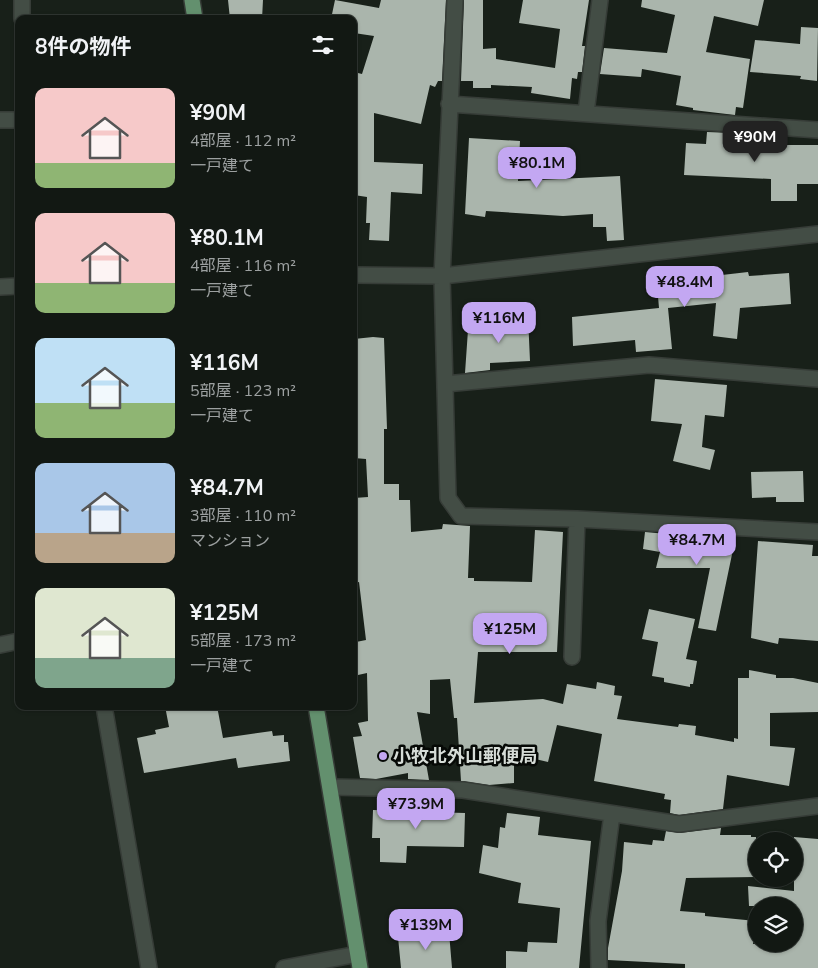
<!DOCTYPE html>
<html lang="ja">
<head>
<meta charset="utf-8">
<style>
  body { margin:0; font-family:"Nunito Sans","Noto Sans JP",sans-serif; background:#1f2521; color:#f1f3f6; height:100vh; display:flex; flex-direction:column; font-size:19px; white-space:nowrap }
  * { box-sizing:border-box; margin:0 }
  p { font-size:16px; color:#9ca0a0 }
  .icon { flex:none; width:28px; height:28px; fill:none; stroke:currentColor; stroke-width:2; stroke-linecap:round; stroke-linejoin:round }
  .map { position:relative; flex:1; overflow:hidden }
  .panel { position:absolute; left:15px; top:15px; width:342px; height:695px; display:flex; flex-direction:column; background:#121813; border-radius:10px; box-shadow:0 1px 4px #0004,0 0 0 1px #313733 }
  .panel>* { flex:none }
  .fabs { position:absolute; left:748px; top:832px; display:grid; gap:10px }
  .fabs a { display:grid; place-items:center; width:55px; height:55px; border-radius:50%; background:#121813; box-shadow:0 1px 4px #0004,0 0 0 1px #313733; font-size:25px }
  .price { position:absolute; translate:-50% -42px; padding:0 11px; border-radius:10px; background:#c3a7f2; color:#111; font-size:16px; line-height:32px; filter:drop-shadow(0 1px 2px #0008) }
  .price::after { content:''; position:absolute; left:50%; top:30px; width:15px; height:11px; margin-left:-8px; background:inherit; clip-path:polygon(0 0,100% 0,50% 100%) }
  .price.selected { background:#222; color:#fff }
  ul { padding:0; list-style:none }
  li { display:flex; align-items:center; gap:15px; height:125px; padding:0 20px }
  li span { display:grid; place-items:center; flex:none; width:140px; height:100px; border-radius:10px; color:#555 }
  li>.icon { margin-inline-start:auto }
  span .icon { width:60px; height:60px; fill:#fffc; stroke-width:1 }
  li b { font-size:21px }
  h2 { display:flex; justify-content:space-between; align-items:center; height:60px; padding:0 20px; font-size:21px }
  .map>svg:first-child { display:block }
  .building { fill:#aab5ac }
  .lines { fill:none; stroke-linecap:round; stroke-linejoin:round }
  .minor-casing { stroke:#363c37; stroke-width:18 }
  .major-casing { stroke:#363c37; stroke-width:18 }
  .minor { stroke:#434d45; stroke-width:15 }
  .major { stroke:#63906e; stroke-width:15 }
  .poi-dot { fill:#c3a7f2; stroke:#060906; stroke-width:2 }
  .labels { text-anchor:middle; dominant-baseline:central; stroke-width:5; stroke-linejoin:round; paint-order:stroke }
  .poi-label { font-size:18px; font-weight:bold; fill:#d6dcd7; stroke:#060906; text-anchor:start }
</style>
</head>
<body>
<div class="map">
<svg width="818" height="968" viewBox="0 0 818 968">
  <rect width="100%" height="100%" fill="#182019"/>
  <path class="building" d="M228,0H263L262,19H230Z
    M335,0L379,8L381,0H446L442,81H438L435,87L430,85L421,124L374,113V162L423,164L422,194L391,192L389,241L369,240L370,223H366L367,197L354,195V72L362,74L374,36L354,33V19H331Z
    M464,0H483V49L496,48V59L555,68L560,29L519,23L523,0H589L582,46H585L582,72H578L577,79L572,78L570,99L531,93L532,87L491,85V88H473V81H461Z
    M642,0H764L758,26L714,16L706,52L750,59L743,108L736,107L735,115L693,110V108L676,105L681,76L642,69L641,77L600,74L604,48L667,53L675,15L641,7Z
    M801,27L818,28L817,81L800,79L801,76L750,72L755,40L800,44Z
    M707,132L732,133L731,145H818V184H797V201H771V179L684,175L686,143L706,144Z
    M469,138L520,141L518,181L620,176L624,240L607,241L606,227H593V214L563,216L486,211L485,217L465,214Z
    M721,269L722,275L748,272L749,276L789,273L791,304L740,308L737,339L713,336L716,303L668,308L672,349L636,352L635,340L573,346L572,317L659,308L657,285L673,284L672,273Z
    M524,312V317H528L530,361L490,363V370L465,373L468,330L497,332V317H501V313Z
    M373,337L384,338L387,429H384V484H399V500H410L411,532L442,529L443,524L470,526L468,578H474V581L532,582L535,530L563,532L557,652H478L474,703L543,699L563,704L567,684L596,689L597,682L615,686L614,695L622,696L617,719L678,727L679,724L696,726L695,735L734,742V738L738,739V678H749V670L776,675V678H793L818,683V712L770,713V746L795,748L789,786L727,775L723,809L679,815L670,813L671,800L664,799L665,794L594,781L602,734L557,725L548,762L514,754V783L489,785L461,781L457,718H454L450,679L430,680V714L417,712L429,780L408,779V773L376,779L360,778L353,737L362,736L358,723L368,721L367,673L358,675L354,652L358,651L356,642L366,640L359,582L354,583V498L368,497L366,459L354,458V339Z
    M655,379L727,385L724,417L705,415L702,447L715,450L710,470L673,461L682,424L651,421Z
    M803,471L804,502H776V497L752,498L751,472Z
    M645,532L735,540L716,631L698,628L710,568H656L660,552L643,549Z
    M758,541L813,545L812,556H818V641L779,638L778,644L751,638Z
    M649,609L695,619L686,659L697,661L693,684H690V687L664,682V678L652,676L658,642L642,639Z
    M165,706H217L223,738L272,731L273,736L284,735V742H288L290,761L238,768L236,758L144,773L137,738L156,734L155,730L169,727Z
    M408,801L430,803V812L465,813L464,847L407,846L406,863L380,862V838H372L373,810L408,811Z
    M507,813L540,817L538,835L591,841L579,968H506V951L527,952L528,942L557,943L560,908L518,903L521,883L479,873L483,845L498,848L500,827L505,828Z
    M721,828L720,835H751V837H756V877L686,878L680,911L705,913V916L756,921L753,944H794V906H749L748,886L794,891V837L818,839V968H685V964L608,960V948L622,871L624,842L652,845L653,840L664,841L666,831L680,833Z
    M449,932L452,968H401L398,937Z"/>
  <g class="lines">
    <defs>
      <path id="minor" d="M22,0V19
        M455,0L442,276L448,498L461,516L577,519L818,532
        M449,104L818,130
        M586,113L600,0
        M0,120H19
        M354,275L442,276L818,234
        M0,287L19,286
        M445,384L649,365L818,379
        M0,645L19,641
        M572,657L577,519
        M104,706L149,968
        M331,787L463,790L679,824L818,806
        M284,968L358,954
        M599,968L598,921L612,814"/>
      <path id="major" d="M192,0L195,19
        M316,706L360,968"/>
    </defs>
    <use href="#minor" class="minor-casing"/>
    <use href="#major" class="major-casing"/>
    <use href="#minor" class="minor"/>
    <use href="#major" class="major"/>
  </g>
  <circle class="poi-dot" cx="383" cy="756" r="5"/>
  <g class="labels">
    <g class="poi-label">
      <text x="393" y="756">小牧北外山郵便局</text>
    </g>
  </g>
</svg>
<div class="fabs">
<a><svg class="icon" aria-label="locate" viewBox="0 0 24 24"><circle cx="12" cy="12" r="6"/><path d="M12 2v4M12 18v4M2 12h4M18 12h4"/></svg></a>
<a><svg class="icon" aria-label="layers" viewBox="0 0 24 24"><path d="M12 4l9 5-9 5-9-5zM3 14l9 5 9-5"/></svg></a>
</div>
<b class="price selected" style="left:755px;top:163px">¥90M</b>
<b class="price" style="left:537px;top:189px">¥80.1M</b>
<b class="price" style="left:685px;top:308px">¥48.4M</b>
<b class="price" style="left:499px;top:344px">¥116M</b>
<b class="price" style="left:697px;top:566px">¥84.7M</b>
<b class="price" style="left:510px;top:655px">¥125M</b>
<b class="price" style="left:416px;top:830px">¥73.9M</b>
<b class="price" style="left:426px;top:951px">¥139M</b>
<section class="panel">
<h2>8件の物件<svg class="icon" aria-label="filters" viewBox="0 0 24 24"><path d="M4 7h16M4 17h16"/><circle cx="9" cy="7" r="2"/><circle cx="15" cy="17" r="2"/></svg></h2>
<ul>
<li><span style="background:linear-gradient(#f6c9c9 75%,#8fb573 0)"><svg class="icon" aria-label="home" viewBox="0 0 24 24"><path d="M3 11l9-7 9 7M6 9v11h12V9"/></svg></span><div><b>¥90M</b><p>4部屋 · 112 m²</p><p>一戸建て</p></div></li>
<li><span style="background:linear-gradient(#f6c9c9 70%,#8fb573 0)"><svg class="icon" aria-label="home" viewBox="0 0 24 24"><path d="M3 11l9-7 9 7M6 9v11h12V9"/></svg></span><div><b>¥80.1M</b><p>4部屋 · 116 m²</p><p>一戸建て</p></div></li>
<li><span style="background:linear-gradient(#bfe0f5 65%,#8fb573 0)"><svg class="icon" aria-label="home" viewBox="0 0 24 24"><path d="M3 11l9-7 9 7M6 9v11h12V9"/></svg></span><div><b>¥116M</b><p>5部屋 · 123 m²</p><p>一戸建て</p></div></li>
<li><span style="background:linear-gradient(#a9c7e8 70%,#b9a48a 0)"><svg class="icon" aria-label="home" viewBox="0 0 24 24"><path d="M3 11l9-7 9 7M6 9v11h12V9"/></svg></span><div><b>¥84.7M</b><p>3部屋 · 110 m²</p><p>マンション</p></div></li>
<li><span style="background:linear-gradient(#dfe7d0 70%,#7fa58c 0)"><svg class="icon" aria-label="home" viewBox="0 0 24 24"><path d="M3 11l9-7 9 7M6 9v11h12V9"/></svg></span><div><b>¥125M</b><p>5部屋 · 173 m²</p><p>一戸建て</p></div></li>
</ul>
</section>
</div>
</body>
</html>
